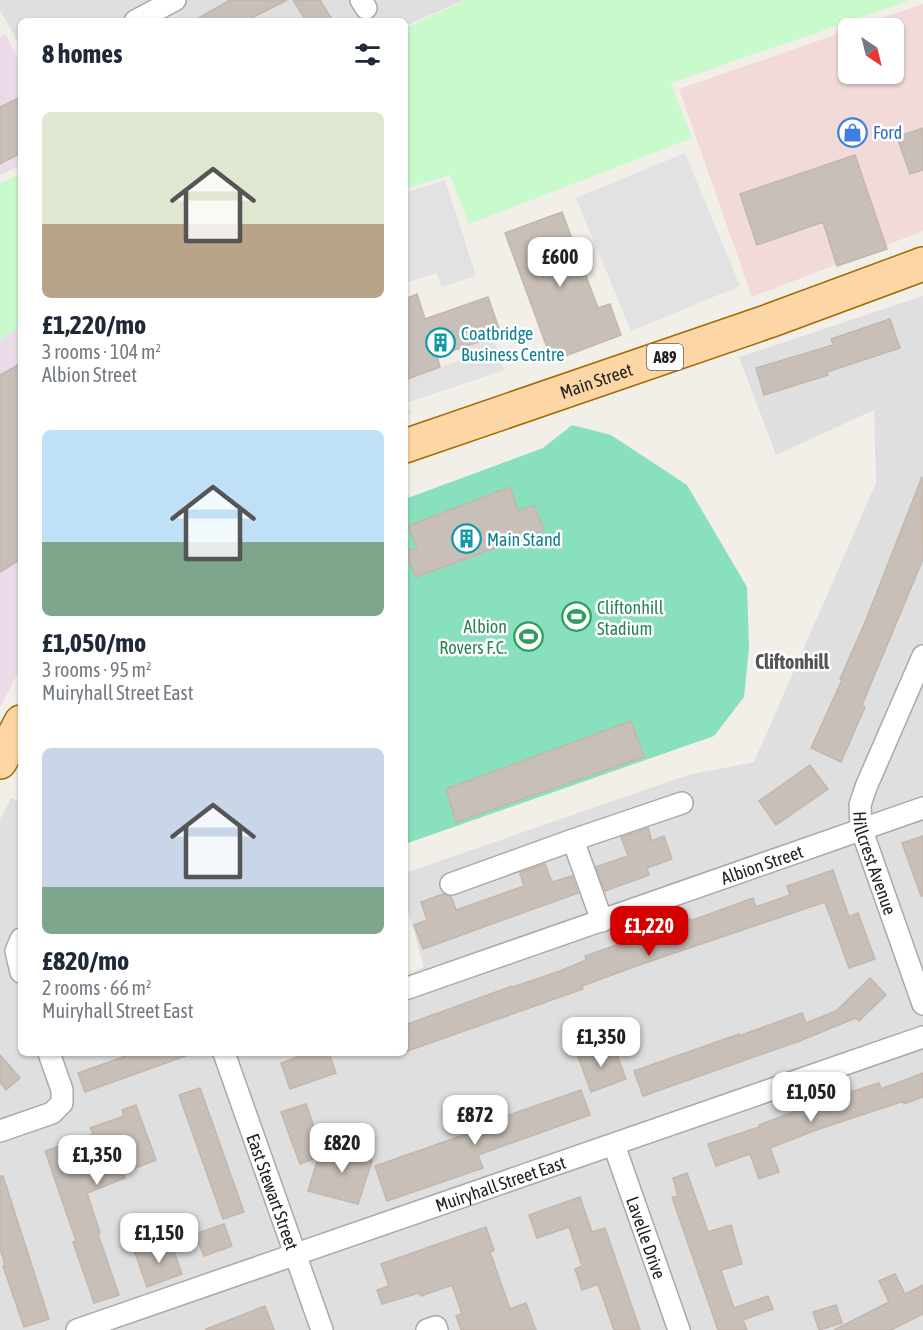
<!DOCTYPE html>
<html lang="en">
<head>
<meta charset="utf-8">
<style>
  body { margin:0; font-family:"Asap Condensed",sans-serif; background:#f2f2f3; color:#1f2937; height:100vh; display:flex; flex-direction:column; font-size:22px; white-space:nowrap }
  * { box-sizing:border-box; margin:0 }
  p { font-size:20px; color:#747a83 }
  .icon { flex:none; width:33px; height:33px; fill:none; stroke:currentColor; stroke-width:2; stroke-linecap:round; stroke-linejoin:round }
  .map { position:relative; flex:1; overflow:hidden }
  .side { position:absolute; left:18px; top:18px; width:390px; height:1038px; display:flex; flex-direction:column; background:#fff; border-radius:9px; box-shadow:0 2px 4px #0004 }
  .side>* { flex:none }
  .needle { width:39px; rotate:145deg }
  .tools { position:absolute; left:838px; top:18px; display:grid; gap:12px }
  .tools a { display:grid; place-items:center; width:66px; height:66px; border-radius:9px; background:#fff; box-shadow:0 2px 4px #0004; font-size:30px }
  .price { position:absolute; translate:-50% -51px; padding:0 14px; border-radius:12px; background:#fff; color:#222; font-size:20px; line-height:39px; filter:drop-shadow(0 2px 3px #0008) }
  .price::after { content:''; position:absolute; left:50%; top:36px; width:18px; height:14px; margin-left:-9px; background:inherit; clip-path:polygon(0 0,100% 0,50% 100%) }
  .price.active { background:#d40000; color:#fff }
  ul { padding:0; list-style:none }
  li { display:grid; align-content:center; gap:12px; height:318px; padding:0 24px }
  li span { display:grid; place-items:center; height:186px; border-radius:9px; color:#555 }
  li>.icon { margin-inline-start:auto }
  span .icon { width:108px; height:108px; fill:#fffc; stroke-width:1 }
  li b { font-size:26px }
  h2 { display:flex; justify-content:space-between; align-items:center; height:72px; padding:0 24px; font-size:26px }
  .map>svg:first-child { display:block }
  .residential { fill:#e0dfdf }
  .commercial { fill:#f2dad9 }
  .industrial { fill:#ebdbe8 }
  .park { fill:#c8facc }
  .pitch { fill:#88e0be }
  .parking { fill:#e2e2e2 }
  .building { fill:#c7bfb8; stroke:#c4b6ab; stroke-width:1.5 }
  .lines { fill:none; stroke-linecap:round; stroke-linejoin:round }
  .street-casing { stroke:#a9a9a9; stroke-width:24 }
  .primary-casing { stroke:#a06b00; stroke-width:36 }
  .street { stroke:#fff; stroke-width:21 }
  .primary { stroke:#fcd6a4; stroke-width:33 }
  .labels { text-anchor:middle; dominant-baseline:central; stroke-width:5; stroke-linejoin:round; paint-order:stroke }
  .shield { fill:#fff; stroke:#646464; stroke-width:1.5 }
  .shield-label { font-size:16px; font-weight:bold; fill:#222 }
  .shop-label { font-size:18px; fill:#366cbe; stroke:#fff; text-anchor:start }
  .culture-label { font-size:18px; fill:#0d838f; stroke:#fff; text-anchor:start }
  .street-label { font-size:18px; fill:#222; stroke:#fff }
  .leisure-label { font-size:18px; fill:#27864d; stroke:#fff; text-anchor:start }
  .neighbourhood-label { font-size:20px; font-weight:bold; fill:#555; stroke:#fff }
</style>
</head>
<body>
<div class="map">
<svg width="923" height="1330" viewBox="0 0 923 1330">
  <rect width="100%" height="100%" fill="#f2efe9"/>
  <path class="residential" d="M0,0H464L405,26V21H21V48L0,10Z
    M923,296V1330H0V819L11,798L21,803V1053H405V975L424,967L405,901V873L688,775L754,762L876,483L874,410L776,455L739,357Z"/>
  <path class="commercial" d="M923,4V231L752,297L679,89L849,30V74H894V28H853Z"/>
  <path class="industrial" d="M5,34L21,64V165L0,175V37Z
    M21,326V667L0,707V340Z"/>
  <path class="park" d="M466,0H910L671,83L692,138L469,224L450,175L405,189V28Z
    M21,173V326L0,340V184Z"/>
  <path class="pitch" d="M572,425L611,435L687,485L747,587L749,647L744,697L714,736L405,844V499L543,448Z"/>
  <path class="parking" d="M685,153L740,286L631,331L576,198Z
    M445,180L476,276L442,287L437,273L405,283V193Z
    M493,337L504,370L407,403L411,414L405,416V380L461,360L458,348Z"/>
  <path class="building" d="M230,0H287L246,21H193Z
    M293,0H320L333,21H306Z
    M21,97V153L0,164V107Z
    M923,128V170L910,174L897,137Z
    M855,155L887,249L837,266L823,222L757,245L740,194Z
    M562,212L598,308L610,304L621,335L552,361L505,233Z
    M417,294L425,319L488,297L501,334L437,356L440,367L405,380V299Z
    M890,319L900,348L827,372L828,375L764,395L756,368L833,345L831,339Z
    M21,363V559L0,572V375Z
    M922,477L923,559L862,705L865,707L841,762L811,748L842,680L840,679L866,620Z
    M510,487L518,511L534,505L544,530L416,577L405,552L417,548L408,526Z
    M631,721L644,757L456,822L446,789Z
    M810,765L828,789L776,825L759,801Z
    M648,828L652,841L664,836L672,859L647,868L649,875L605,891L596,867L628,856L621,837Z
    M923,836V896H921L902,843Z
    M545,864L552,882L572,876L578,893L423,949L414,925L427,920L421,902L443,894L451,896L456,910L524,886L520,873Z
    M833,870L849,917L858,913L875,959L849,968L825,902L639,965L582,986L583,989L405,1052V1025L512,986L513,987L560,971L586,960L585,956L690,919V921L753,898L756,907L790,895L787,886Z
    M870,978L886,995L859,1021L856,1018L797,1042L643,1096L634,1071L739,1034V1036L802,1013L806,1023L836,1011Z
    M591,1046L594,1055L614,1047L626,1079L591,1092L576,1051Z
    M134,1053H187L188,1055L85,1092L78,1073Z
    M309,1053H329L336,1073L290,1089L281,1063Z
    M0,1055L20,1078L6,1090L0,1082Z
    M923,1073V1097L904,1104V1101L819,1129L770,1148L779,1172L759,1179L750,1154L716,1166L708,1144L759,1127V1125L826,1100L879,1083L881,1089Z
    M200,1088L244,1212L223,1219L179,1095Z
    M581,1090L590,1115L478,1155L483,1168L387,1201L375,1166L478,1130L477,1126Z
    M306,1104L324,1155L300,1164L281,1112Z
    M136,1105L156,1160L123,1173L125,1178L87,1193L100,1233L98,1234L119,1295L94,1303L73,1242L76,1241L45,1151L93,1134L90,1128L124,1116L122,1110Z
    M367,1144L372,1161L358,1204L308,1191L318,1158Z
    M687,1173L708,1232L731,1225L742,1264L721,1270L734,1308L768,1296L773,1309L743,1320L747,1330H718L672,1197L678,1196L673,1178Z
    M0,1176H3L49,1319L24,1327L3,1266L5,1265L0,1249Z
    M580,1197L592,1232L605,1228L640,1330H614L598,1284L582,1290L575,1269L582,1266L569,1227L537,1238L529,1215Z
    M224,1224L232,1246L204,1256L195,1234Z
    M486,1227L494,1250L490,1252L510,1309L526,1303L536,1330H461L456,1316L462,1314L452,1285L421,1296L419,1293L382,1304L377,1290L389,1286L381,1264Z
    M170,1240L182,1274L147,1287L135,1253Z
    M895,1274L905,1294L923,1285V1314L891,1330H834L889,1302L879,1281Z
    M836,1305L842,1323L819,1330L813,1312Z
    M265,1306L274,1330H207L206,1329Z"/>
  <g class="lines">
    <defs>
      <g id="street">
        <path d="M361,0L366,8"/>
        <path d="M135,21L175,0"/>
        <path id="s1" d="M923,656L866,787L860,805L861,828L923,1004"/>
        <path d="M451,884L573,840"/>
        <path d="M602,921L573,840L682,803"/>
        <path d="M21,939L16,951L21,972"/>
        <path id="s2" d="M405,989L923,808"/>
        <path id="s3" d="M224,1053L322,1330"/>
        <path d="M0,1131L52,1113L62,1103V1090L49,1053"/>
        <path id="s4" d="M614,1145L679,1330"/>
        <path id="s5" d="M77,1330L923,1037"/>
        <path d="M427,1330L436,1327L437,1330"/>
      </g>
      <g id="primary">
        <path id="s6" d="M405,446L769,321L923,264"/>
        <path d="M0,762L21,722"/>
      </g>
    </defs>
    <use href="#street" class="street-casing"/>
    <use href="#primary" class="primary-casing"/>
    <use href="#street" class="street"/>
    <use href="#primary" class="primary"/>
  </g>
  <defs>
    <symbol id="shop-ring" viewBox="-11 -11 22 22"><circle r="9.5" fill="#fff" stroke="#3f7fe0" stroke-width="1.5"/><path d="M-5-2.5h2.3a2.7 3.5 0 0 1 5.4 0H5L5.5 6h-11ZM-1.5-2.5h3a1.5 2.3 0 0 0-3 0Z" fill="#3f7fe0"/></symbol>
    <symbol id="building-ring" viewBox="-11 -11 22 22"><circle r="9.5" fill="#fff" stroke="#0f9aa8" stroke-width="1.5"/><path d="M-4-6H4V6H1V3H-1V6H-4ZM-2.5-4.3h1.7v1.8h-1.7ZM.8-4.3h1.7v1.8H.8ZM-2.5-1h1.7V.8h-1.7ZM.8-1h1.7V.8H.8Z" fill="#0f9aa8"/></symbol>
    <symbol id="stadium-ring" viewBox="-11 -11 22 22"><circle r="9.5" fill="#fff" stroke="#2e9e5b" stroke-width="1.5"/><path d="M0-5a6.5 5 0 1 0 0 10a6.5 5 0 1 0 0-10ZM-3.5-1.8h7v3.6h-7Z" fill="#2e9e5b"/></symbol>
  </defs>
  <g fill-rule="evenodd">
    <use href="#shop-ring" x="836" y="116" width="33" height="33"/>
    <use href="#building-ring" x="424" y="326" width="33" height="33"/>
    <use href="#building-ring" x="450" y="522" width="33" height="33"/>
    <use href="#stadium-ring" x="560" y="600" width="33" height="33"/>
    <use href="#stadium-ring" x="512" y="620" width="33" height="33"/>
  </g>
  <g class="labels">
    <rect class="shield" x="647" y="344" width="36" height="26" rx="4.5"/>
    <g class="shield-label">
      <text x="665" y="357">A89</text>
    </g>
    <g class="shop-label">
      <text x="873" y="132">Ford</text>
    </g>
    <g class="culture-label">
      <text x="461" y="333">Coatbridge<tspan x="461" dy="21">Business Centre</tspan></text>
      <text x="487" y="539">Main Stand</text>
    </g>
    <g class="street-label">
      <text stroke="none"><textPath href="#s6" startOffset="202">Main Street</textPath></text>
      <text stroke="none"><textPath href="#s1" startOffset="222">Hillcrest Avenue</textPath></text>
      <text stroke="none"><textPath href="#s2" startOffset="378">Albion Street</textPath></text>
      <text stroke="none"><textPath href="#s5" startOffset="448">Muiryhall Street East</textPath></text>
      <text stroke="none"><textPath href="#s3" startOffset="147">East Stewart Street</textPath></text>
      <text stroke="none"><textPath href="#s4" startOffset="98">Lavelle Drive</textPath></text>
    </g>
    <g class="leisure-label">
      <text x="597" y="607">Cliftonhill<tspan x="597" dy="21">Stadium</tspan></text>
      <text x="507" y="626" text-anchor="end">Albion<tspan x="507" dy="21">Rovers F.C.</tspan></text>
    </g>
    <g class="neighbourhood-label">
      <text x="792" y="661">Cliftonhill</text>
    </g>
  </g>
</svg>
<div class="tools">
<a><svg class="needle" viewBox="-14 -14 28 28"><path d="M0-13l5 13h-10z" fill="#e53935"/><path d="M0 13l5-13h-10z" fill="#747a83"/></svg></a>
</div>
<b class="price" style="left:560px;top:288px">£600</b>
<b class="price active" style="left:649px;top:957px">£1,220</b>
<b class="price" style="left:601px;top:1068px">£1,350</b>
<b class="price" style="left:811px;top:1123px">£1,050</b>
<b class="price" style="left:475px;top:1146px">£872</b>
<b class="price" style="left:342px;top:1174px">£820</b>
<b class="price" style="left:97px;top:1186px">£1,350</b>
<b class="price" style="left:159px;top:1264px">£1,150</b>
<section class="side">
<h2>8 homes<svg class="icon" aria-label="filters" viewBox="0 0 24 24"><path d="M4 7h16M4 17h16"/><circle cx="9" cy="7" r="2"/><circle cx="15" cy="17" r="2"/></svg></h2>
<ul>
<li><span style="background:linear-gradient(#dfe7d0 60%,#b9a48a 0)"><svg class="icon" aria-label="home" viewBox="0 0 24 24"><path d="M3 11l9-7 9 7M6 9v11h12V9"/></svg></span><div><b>£1,220/mo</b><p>3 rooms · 104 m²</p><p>Albion Street</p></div></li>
<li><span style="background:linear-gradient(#bfe0f5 60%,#7fa58c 0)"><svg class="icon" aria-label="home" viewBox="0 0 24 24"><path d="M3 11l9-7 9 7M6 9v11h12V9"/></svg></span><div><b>£1,050/mo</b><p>3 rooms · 95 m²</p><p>Muiryhall Street East</p></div></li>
<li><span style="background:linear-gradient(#c9d6e8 75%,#7fa58c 0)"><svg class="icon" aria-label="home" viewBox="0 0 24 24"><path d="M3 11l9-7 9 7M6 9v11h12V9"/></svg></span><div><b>£820/mo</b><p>2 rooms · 66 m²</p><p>Muiryhall Street East</p></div></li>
</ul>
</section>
</div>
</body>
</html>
